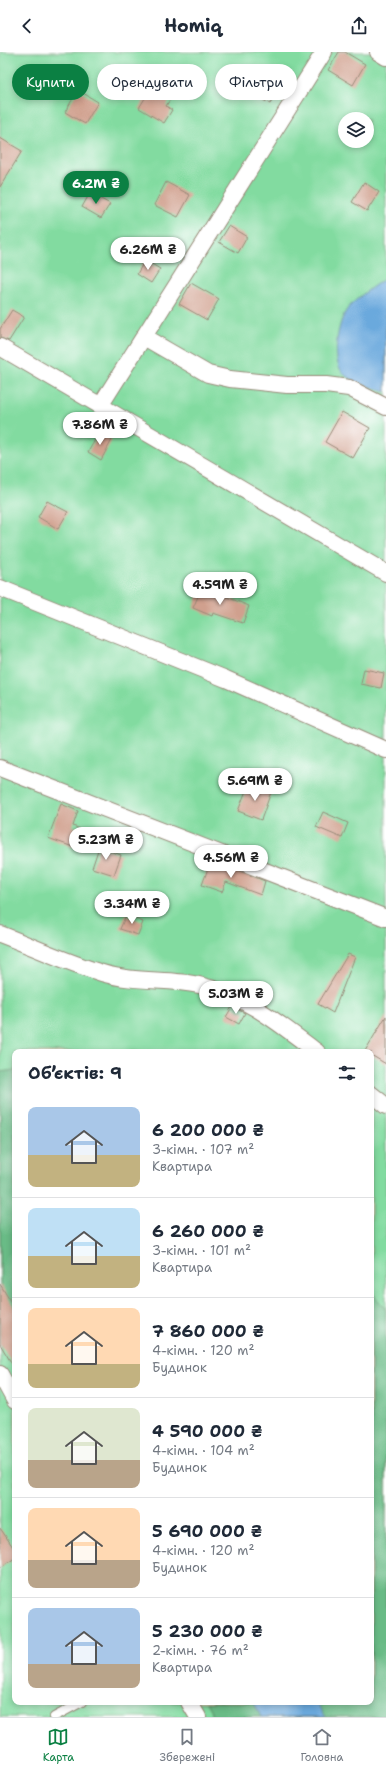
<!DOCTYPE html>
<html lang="uk">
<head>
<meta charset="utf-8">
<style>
  body { margin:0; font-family:"Shantell Sans",sans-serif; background:#f6f6f7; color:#1f2937; height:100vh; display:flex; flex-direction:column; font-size:15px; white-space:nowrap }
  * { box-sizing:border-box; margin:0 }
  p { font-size:13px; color:#747a83 }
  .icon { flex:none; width:22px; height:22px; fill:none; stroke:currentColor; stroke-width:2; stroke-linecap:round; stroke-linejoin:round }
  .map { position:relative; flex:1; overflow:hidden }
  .drawer { position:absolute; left:12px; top:997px; width:362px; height:656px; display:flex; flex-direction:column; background:#fff; border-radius:8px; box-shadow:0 2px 6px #0003 }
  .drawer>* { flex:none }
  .hud { position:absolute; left:12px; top:12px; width:362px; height:36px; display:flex; gap:8px }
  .fabs { position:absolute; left:338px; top:60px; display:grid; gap:8px }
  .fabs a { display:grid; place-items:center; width:36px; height:36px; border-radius:50%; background:#fff; box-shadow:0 2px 6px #0003; font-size:20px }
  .price { position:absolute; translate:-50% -34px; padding:0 9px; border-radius:14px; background:#fff; color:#222; font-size:13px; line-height:26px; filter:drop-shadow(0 1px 2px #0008) }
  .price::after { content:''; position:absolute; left:50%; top:24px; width:12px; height:9px; margin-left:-6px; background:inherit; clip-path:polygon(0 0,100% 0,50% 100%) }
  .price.active { background:#0b8043; color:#fff }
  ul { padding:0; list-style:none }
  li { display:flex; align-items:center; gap:12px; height:100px; padding:0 16px }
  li+li { border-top:1px solid #e0e1e3 }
  li span { display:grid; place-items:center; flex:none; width:112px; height:80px; border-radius:8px; color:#555 }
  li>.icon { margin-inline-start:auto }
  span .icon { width:48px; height:48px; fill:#fffc; stroke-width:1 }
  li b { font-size:17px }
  h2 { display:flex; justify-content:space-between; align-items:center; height:48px; padding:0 16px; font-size:17px }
  .tag { padding:0 14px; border-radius:18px; background:#fff; box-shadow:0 2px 6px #0003; font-size:14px; line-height:36px }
  .tag.active { background:#0b8043; color:#fff }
  header { display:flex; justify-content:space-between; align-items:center; height:52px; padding:0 16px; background:#fff; font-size:18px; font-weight:700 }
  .menu { display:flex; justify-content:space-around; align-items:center; height:56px; border-top:1px solid #e0e1e3; background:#fff; font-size:11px; color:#747a83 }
  .menu a { display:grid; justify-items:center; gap:2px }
  .menu .active { color:#0b8043 }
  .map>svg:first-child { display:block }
  .green { fill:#82dba0; stroke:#5e825f; fill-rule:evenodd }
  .forest { fill:#69bb86; stroke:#527252 }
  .water { fill:#6ba9dd; stroke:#536a7e }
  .building { fill:#d0a08e }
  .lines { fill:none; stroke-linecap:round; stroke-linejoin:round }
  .service-casing { stroke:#988a78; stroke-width:10 }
  .minor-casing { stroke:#988a78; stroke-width:18 }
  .service { stroke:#fff; stroke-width:8 }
  .minor { stroke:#fff; stroke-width:16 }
</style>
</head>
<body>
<header><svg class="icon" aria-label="back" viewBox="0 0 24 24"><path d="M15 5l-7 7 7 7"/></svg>Homiq<svg class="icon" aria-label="share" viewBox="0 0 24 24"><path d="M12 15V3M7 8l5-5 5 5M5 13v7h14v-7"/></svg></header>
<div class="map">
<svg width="386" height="1665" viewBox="0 0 386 1665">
  <rect width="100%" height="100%" fill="#fff"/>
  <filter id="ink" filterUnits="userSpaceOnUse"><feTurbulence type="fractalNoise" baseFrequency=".025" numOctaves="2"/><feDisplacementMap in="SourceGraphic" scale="8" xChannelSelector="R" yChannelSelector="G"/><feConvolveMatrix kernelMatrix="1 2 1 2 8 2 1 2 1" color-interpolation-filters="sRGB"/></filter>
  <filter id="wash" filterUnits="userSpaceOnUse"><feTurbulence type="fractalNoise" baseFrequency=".012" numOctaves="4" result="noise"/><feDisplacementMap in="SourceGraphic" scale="16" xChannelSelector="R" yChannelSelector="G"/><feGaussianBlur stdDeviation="0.9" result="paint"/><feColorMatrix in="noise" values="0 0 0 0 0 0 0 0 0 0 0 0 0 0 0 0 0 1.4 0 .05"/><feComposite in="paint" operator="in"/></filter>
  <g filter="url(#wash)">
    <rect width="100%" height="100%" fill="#f5e9d3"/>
    <path class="green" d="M0,0H386V1665H0ZM345,67H367V89H345ZM15,1000H371V1650H15Z"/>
    <path class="forest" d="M15,1018V1311L0,1284V1020Z
      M371,1239L386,1258V1665H214L206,1650H371Z"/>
    <path class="water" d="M386,226V340C374,336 357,332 346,324C330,313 337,273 346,259C353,248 375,233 386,226Z
      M254,1650H316L326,1665H261Z"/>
    <g id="blocks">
      <path class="building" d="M339,0H345L365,12L353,33L328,18Z
        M161,20L180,31L166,54L172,58L164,71L139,56Z
        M247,20L278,39L270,52L239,34Z
        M78,38L98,50L85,72L65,60Z
        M0,86L22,99L0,135Z
        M166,130L190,143L178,165L154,153Z
        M364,130L379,140L367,159L352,150Z
        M90,141L110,152L101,166L82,155Z
        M229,174L247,185L238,201L219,190Z
        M145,208L160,217L151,231L137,222Z
        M191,231L219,247L207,268L179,252Z
        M12,258L24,265L9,289L0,286V277Z
        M342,360L370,376L353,406L325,390Z
        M99,381L112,388L101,408L88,400Z
        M47,449L68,460L58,477L38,465Z
        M202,535L249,554L243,571L213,561L212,564L193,556Z
        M364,617L384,621L381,636L361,632Z
        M249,731L271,740L261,768L238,759Z
        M61,752L78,759L73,774L80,777L73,795L48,786Z
        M323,760L348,771L342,786L316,775Z
        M99,795L121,803L114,823L92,816Z
        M211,808L265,829L261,843L226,830L222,840L202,833Z
        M126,863L143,870L138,883L120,877Z
        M348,902L355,905L333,961L318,952Z
        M232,955L245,961L239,972L226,965Z
        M386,964V1012L371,1003V1000L365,999Z
        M0,1232L15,1257V1317L0,1292Z
        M0,1476L15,1498V1506L0,1516Z"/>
    </g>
  </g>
  <g filter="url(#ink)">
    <use href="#blocks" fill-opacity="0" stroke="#988a78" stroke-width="1"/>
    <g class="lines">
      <defs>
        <path id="service" d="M54,1665L82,1650"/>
        <path id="minor" d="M378,0L386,5
          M144,285L208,322L230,327L287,333H326L349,336L386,355
          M0,295L386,521
          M100,354L324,0
          M0,536L226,627L386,698
          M0,716L386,866
          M0,882C34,895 68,911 102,921C135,931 168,926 199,933C245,943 280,972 317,1000
          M371,1042L386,1054
          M0,1322L15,1349
          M189,1650L198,1665"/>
      </defs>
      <use href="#service" class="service-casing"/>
      <use href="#minor" class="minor-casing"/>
      <use href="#service" class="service"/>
      <use href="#minor" class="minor"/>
    </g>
  </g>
</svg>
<div class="fabs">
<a><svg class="icon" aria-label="layers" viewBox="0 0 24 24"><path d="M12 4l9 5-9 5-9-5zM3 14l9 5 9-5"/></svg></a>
</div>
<b class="price active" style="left:96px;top:153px">6.2M ₴</b>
<b class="price" style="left:148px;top:219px">6.26M ₴</b>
<b class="price" style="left:100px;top:394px">7.86M ₴</b>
<b class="price" style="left:220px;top:554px">4.59M ₴</b>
<b class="price" style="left:255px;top:750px">5.69M ₴</b>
<b class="price" style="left:106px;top:809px">5.23M ₴</b>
<b class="price" style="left:231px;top:827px">4.56M ₴</b>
<b class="price" style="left:132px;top:873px">3.34M ₴</b>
<b class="price" style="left:236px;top:963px">5.03M ₴</b>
<div class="hud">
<a class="tag active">Купити</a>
<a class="tag">Орендувати</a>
<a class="tag">Фільтри</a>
</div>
<section class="drawer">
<h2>Об’єктів: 9<svg class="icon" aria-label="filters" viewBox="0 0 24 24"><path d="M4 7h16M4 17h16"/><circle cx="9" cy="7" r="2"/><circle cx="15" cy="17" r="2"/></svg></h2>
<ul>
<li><span style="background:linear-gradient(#a9c7e8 60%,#c2b280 0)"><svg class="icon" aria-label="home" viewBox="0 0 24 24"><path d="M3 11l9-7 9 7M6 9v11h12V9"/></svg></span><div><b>6 200 000 ₴</b><p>3-кімн. · 107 m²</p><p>Квартира</p></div></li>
<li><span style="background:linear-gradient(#bfe0f5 60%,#c2b280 0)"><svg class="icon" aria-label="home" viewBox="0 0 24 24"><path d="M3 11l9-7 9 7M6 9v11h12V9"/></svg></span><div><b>6 260 000 ₴</b><p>3-кімн. · 101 m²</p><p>Квартира</p></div></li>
<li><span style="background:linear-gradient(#ffd9b3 70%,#c2b280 0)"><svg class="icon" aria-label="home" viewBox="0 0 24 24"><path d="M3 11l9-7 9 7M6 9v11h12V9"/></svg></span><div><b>7 860 000 ₴</b><p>4-кімн. · 120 m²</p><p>Будинок</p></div></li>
<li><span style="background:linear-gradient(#dfe7d0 65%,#b9a48a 0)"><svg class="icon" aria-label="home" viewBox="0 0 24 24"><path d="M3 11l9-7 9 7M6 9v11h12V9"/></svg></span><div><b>4 590 000 ₴</b><p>4-кімн. · 104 m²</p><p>Будинок</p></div></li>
<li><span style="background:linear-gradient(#ffd9b3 65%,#b9a48a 0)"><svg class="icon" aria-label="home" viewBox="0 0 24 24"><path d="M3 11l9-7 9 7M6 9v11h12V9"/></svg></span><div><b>5 690 000 ₴</b><p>4-кімн. · 120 m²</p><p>Будинок</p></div></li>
<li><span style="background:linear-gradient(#a9c7e8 70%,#b9a48a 0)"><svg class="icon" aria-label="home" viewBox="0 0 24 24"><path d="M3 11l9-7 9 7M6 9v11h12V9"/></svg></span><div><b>5 230 000 ₴</b><p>2-кімн. · 76 m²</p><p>Квартира</p></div></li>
</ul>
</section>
</div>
<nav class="menu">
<a class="active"><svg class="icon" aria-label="map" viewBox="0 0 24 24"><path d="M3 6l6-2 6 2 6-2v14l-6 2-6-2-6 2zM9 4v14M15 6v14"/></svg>Карта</a>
<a><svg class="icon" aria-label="saved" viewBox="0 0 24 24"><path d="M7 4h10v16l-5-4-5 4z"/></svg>Збережені</a>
<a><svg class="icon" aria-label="home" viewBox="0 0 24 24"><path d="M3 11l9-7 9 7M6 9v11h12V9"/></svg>Головна</a>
</nav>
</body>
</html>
